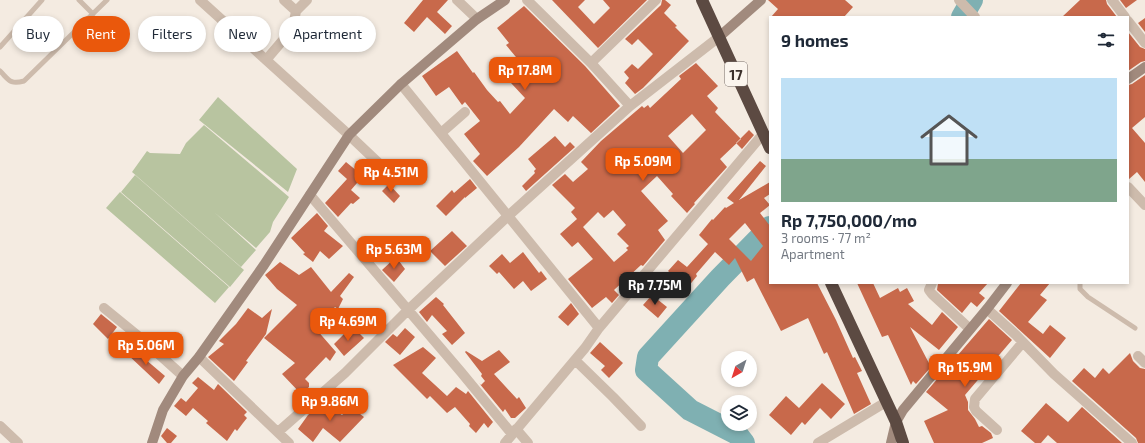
<!DOCTYPE html>
<html lang="en">
<head>
<meta charset="utf-8">
<style>
  body { margin:0; font-family:"Exo 2",sans-serif; background:#f6f6f7; color:#1f2937; height:100vh; display:flex; flex-direction:column; font-size:15px; white-space:nowrap }
  * { box-sizing:border-box; margin:0 }
  p { font-size:13px; color:#747a83 }
  .icon { flex:none; width:22px; height:22px; fill:none; stroke:currentColor; stroke-width:2; stroke-linecap:round; stroke-linejoin:round }
  .map { position:relative; flex:1; overflow:hidden }
  .side { position:absolute; left:769px; top:16px; width:360px; height:268px; display:flex; flex-direction:column; background:#fff; border-radius:0px; box-shadow:0 2px 6px #0003 }
  .side>* { flex:none }
  .banner { position:absolute; left:12px; top:16px; width:380px; height:36px; display:flex; gap:8px }
  .needle { width:26px; rotate:219deg }
  .buttons { position:absolute; left:721px; top:351px; display:grid; gap:8px }
  .buttons a { display:grid; place-items:center; width:36px; height:36px; border-radius:50%; background:#fff; box-shadow:0 2px 6px #0003; font-size:20px }
  .price { position:absolute; translate:-50% -34px; padding:0 9px; border-radius:8px; background:#ea580c; color:#fff; font-size:13px; line-height:26px; filter:drop-shadow(0 1px 2px #0008) }
  .price::after { content:''; position:absolute; left:50%; top:24px; width:12px; height:9px; margin-left:-6px; background:inherit; clip-path:polygon(0 0,100% 0,50% 100%) }
  .price.selected { background:#222; color:#fff }
  ul { padding:0; list-style:none }
  li { display:grid; align-content:center; gap:8px; height:212px; padding:0 12px }
  li+li { border-top:1px solid #e0e1e3 }
  li span { display:grid; place-items:center; height:124px; border-radius:0px; color:#555 }
  li>.icon { margin-inline-start:auto }
  span .icon { width:72px; height:72px; fill:#fffc; stroke-width:1 }
  li b { font-size:17px }
  h2 { display:flex; justify-content:space-between; align-items:center; height:48px; padding:0 12px; font-size:17px }
  .pill { padding:0 14px; border-radius:18px; background:#fff; box-shadow:0 2px 6px #0003; font-size:14px; line-height:36px }
  .pill.selected { background:#ea580c; color:#fff }
  .map>svg:first-child { display:block }
  .green { fill:#b8c4a0 }
  .lines { fill:none; stroke-linecap:round; stroke-linejoin:round }
  .river { stroke:#7fb0b2; stroke-width:22 }
  .building { fill:#c8694b; fill-rule:evenodd }
  .lane { stroke:#cdbbac; stroke-width:5 }
  .street { stroke:#cdbbac; stroke-width:10 }
  .secondary { stroke:#a18a7d; stroke-width:10 }
  .highway { stroke:#5c4a42; stroke-width:12 }
  .labels { text-anchor:middle; dominant-baseline:central; stroke-width:3; stroke-linejoin:round; paint-order:stroke }
  .shield { fill:#fbf5ee; stroke:#756b66; stroke-width:1 }
  .shield-label { font-size:14px; font-weight:bold; fill:#3b302b }
</style>
</head>
<body>
<div class="map">
<svg width="1145" height="443" viewBox="0 0 1145 443">
  <rect width="100%" height="100%" fill="#f4ebe1"/>
  <path class="green" d="M218,97L297,169L288,192L199,120Z
    M204,125L289,197L273,222L270,232L256,248L214,212L256,250L241,267L132,172L147,151L150,153L180,154L186,143Z
    M135,175L244,270L230,287L121,192Z
    M120,192L229,287L215,303L106,208Z"/>
  <g class="lines">
    <path class="river" d="M962,17L972,0
      M744,443L737,434L690,410L646,370L648,357L720,278L770,227"/>
  </g>
  <path class="building" d="M423,0H448L437,12L452,26L445,34L427,17L414,32L404,23Z
    M552,0H585L578,7L594,24L610,8L603,0H647L598,48Z
    M662,0H665L671,5L664,13L677,26L675,27L689,41L643,88L635,94L625,83L629,78L624,72L632,64L638,69L653,54L638,39L632,45L625,39L661,5Z
    M768,0H845L853,7L844,17H771L778,9Z
    M1080,0H1106L1107,4L1117,17H1062Z
    M1120,0H1137L1126,8Z
    M524,6L585,66L620,106L591,133L573,116L568,122L554,109L519,147L487,176L473,161L480,154L464,134L480,121L465,102L462,105L449,87L436,96L422,76L457,51L473,73L474,72L487,90L498,102L500,101L510,114L525,98L511,83L526,69L506,45L509,43L497,28Z
    M1145,18V32L1138,23Z
    M1128,32L1140,47L1145,49V61L1141,62L1128,71Z
    M696,63L718,86L707,96L718,108L715,112L741,139L720,159L727,167L694,203L695,204L687,213L671,196L673,194L657,176L641,191L668,221L658,230L665,240L643,266L641,265L614,290L619,295L612,303L606,297L592,308L568,279L593,259L578,242L572,247L560,234L577,219L571,212L575,208L552,185L565,174L573,182L588,169L581,162L601,141L642,106L644,108L648,105L650,108L681,79L679,76ZM692,114L706,130L683,153L668,136ZM613,210L626,225L617,234L629,246L626,248L628,250L614,262L583,227L598,212L604,218Z
    M1145,75V117L1132,128L1145,143V182L1137,172L1128,180V85L1132,84Z
    M749,130L754,135L742,149L736,143Z
    M555,136L565,147L570,142L575,147L526,191L522,186L535,173L534,171L536,169L528,159Z
    M760,161L766,166L739,200L770,182V194L764,198L770,205L760,213L770,226V283H817L836,320L853,358L855,357L862,371L857,373L871,404L854,414L827,352L824,354L808,318L781,331L754,278L747,282L735,258L729,265L715,252L696,274L697,276L687,288L668,271L678,260L687,267L708,244L699,235L712,219L713,220L725,207L726,208L734,203L727,198ZM745,223L763,246L751,261L729,239Z
    M346,162L363,176L351,190L360,198L353,204L351,203L338,217L325,203L347,179L338,171Z
    M470,179L477,188L465,198V197L446,216L436,206L452,190L454,193Z
    M389,184L400,196L394,203L382,191Z
    M317,213L328,226L324,231L343,246L329,259L320,251L313,262L303,254L305,253L291,238Z
    M452,231L467,246L445,266L430,251Z
    M523,252L539,273L541,271L547,279L531,291L523,281L514,289L499,272L497,274L489,266L502,254L510,263Z
    M396,257L405,269L394,282L382,270Z
    M280,262L299,275L311,267L331,292L349,273L354,277L340,296L343,299L338,309L335,307L316,329L336,352L330,361L326,357L305,379L309,383V387L301,394L282,374L295,363L264,338L297,305L277,289L265,275Z
    M857,283H873L880,298L898,288L900,292L907,288L914,301L908,304L932,325L942,312L958,327L939,350L910,327L931,367L916,384L913,381L911,385L888,335L882,337Z
    M938,283H988L979,293L985,298L977,307L971,302L962,313L937,290Z
    M1021,283H1050L1040,295L1047,300L1028,322L1043,334L1050,325L1066,338L1050,358L999,311Z
    M652,295L667,307L658,318L643,305Z
    M436,297L444,304L443,305L465,333L452,345L442,334L447,331L432,315L427,322L419,312Z
    M571,303L579,314L568,326L558,317Z
    M248,308L262,318L272,309L266,334L246,361L248,362L234,381L208,357L224,344L219,341L236,324Z
    M101,314L117,327L108,339L93,324Z
    M989,319L1012,340L965,395L968,402V410L975,419L979,427L982,426L991,433L993,438L982,443H934L924,421L948,410L926,392Z
    M405,328L415,337L400,355L385,342L393,334L397,337Z
    M356,330L364,338L344,356L334,344L346,332L350,337Z
    M168,337L183,349L171,356L160,347Z
    M600,342L623,363L609,378L601,370L605,366L590,353Z
    M423,347L436,358L422,373L447,396L456,387L466,394L468,391L493,422L488,428L484,423L476,433L469,426L470,424L455,407L447,413L430,396L427,399L393,365Z
    M132,348L165,376L159,384L127,354Z
    M499,350L510,362L494,374L517,399L519,397L526,408L515,418H511L505,409L503,412L479,383L481,385L485,381L481,376L482,374L465,352L466,351L482,361Z
    M1130,353L1133,361L1140,368L1145,369V443H1138L1136,438L1072,381L1084,368L1095,378L1103,368L1109,374Z
    M198,377L214,390L218,384L247,412L244,415L247,418L243,423L237,431L235,429L227,441L206,423L208,421L193,408L186,416L174,406L181,398L186,402L198,388L192,383Z
    M822,383L845,404L831,419L820,408L805,425L802,422L791,435L769,415L786,396L799,408Z
    M322,402L342,415L351,407L364,417L340,442L323,428L313,442L298,429L308,415Z
    M1046,403L1068,422L1082,407L1122,443H1057L1048,435L1041,443H1035L1021,431Z
    M167,428L177,436L171,443H167L161,436Z"/>
  <g class="lines">
    <path class="lane" d="M79,0L93,14
      M0,47L42,0
      M0,71C9,80 10,85 24,81L107,0
      M1080,283V289L1088,297L1135,328"/>
    <path class="street" d="M200,0L349,135L388,172
      M284,0L296,11
      M457,0L477,19
      M527,0L591,63L630,106L719,37
      M959,0L975,17
      M1112,0L1125,17
      M1128,21L1145,43
      M266,60L289,33L293,27L296,11L307,0
      M591,63L656,0
      M401,84L599,328
      M441,133L465,112
      M1128,187L1145,205
      M310,195L461,372L512,434
      M932,283L929,290L932,294L970,329
      M104,308L142,339L183,376
      M987,309L1016,335L1054,374L1132,443
      M1138,356L1145,363
      M199,357L289,443
      M575,360L613,397L641,426
      M0,426L18,443
      M516,429L528,443
      M997,430L976,411L974,407L975,399L1023,342
      M278,432L345,373L408,310L508,216L630,106
      M505,443L585,348L599,328L763,134
      M818,443L886,402"/>
    <path class="secondary" d="M719,37L761,0
      M1128,79L1145,67
      M152,443L163,410L183,376L199,357L264,265L349,135L401,84L477,19L505,0
      M891,443L896,422L903,410L987,309L1007,283"/>
    <path class="highway" d="M702,0L770,148
      M831,283L896,422L903,443"/>
  </g>
  <g class="labels">
    <rect class="shield" x="725" y="62" width="22" height="24" rx="3"/>
    <g class="shield-label">
      <text x="736" y="74">17</text>
    </g>
  </g>
</svg>
<div class="buttons">
<a><svg class="needle" viewBox="-14 -14 28 28"><path d="M0-13l5 13h-10z" fill="#e53935"/><path d="M0 13l5-13h-10z" fill="#747a83"/></svg></a>
<a><svg class="icon" aria-label="layers" viewBox="0 0 24 24"><path d="M12 4l9 5-9 5-9-5zM3 14l9 5 9-5"/></svg></a>
</div>
<b class="price" style="left:525px;top:91px">Rp 17.8M</b>
<b class="price" style="left:643px;top:182px">Rp 5.09M</b>
<b class="price" style="left:391px;top:193px">Rp 4.51M</b>
<b class="price" style="left:394px;top:270px">Rp 5.63M</b>
<b class="price selected" style="left:655px;top:306px">Rp 7.75M</b>
<b class="price" style="left:348px;top:342px">Rp 4.69M</b>
<b class="price" style="left:146px;top:366px">Rp 5.06M</b>
<b class="price" style="left:965px;top:388px">Rp 15.9M</b>
<b class="price" style="left:330px;top:422px">Rp 9.86M</b>
<div class="banner">
<a class="pill">Buy</a>
<a class="pill selected">Rent</a>
<a class="pill">Filters</a>
<a class="pill">New</a>
<a class="pill">Apartment</a>
</div>
<section class="side">
<h2>9 homes<svg class="icon" aria-label="filters" viewBox="0 0 24 24"><path d="M4 7h16M4 17h16"/><circle cx="9" cy="7" r="2"/><circle cx="15" cy="17" r="2"/></svg></h2>
<ul>
<li><span style="background:linear-gradient(#bfe0f5 65%,#7fa58c 0)"><svg class="icon" aria-label="home" viewBox="0 0 24 24"><path d="M3 11l9-7 9 7M6 9v11h12V9"/></svg></span><div><b>Rp 7,750,000/mo</b><p>3 rooms · 77 m²</p><p>Apartment</p></div></li>
</ul>
</section>
</div>
</body>
</html>
